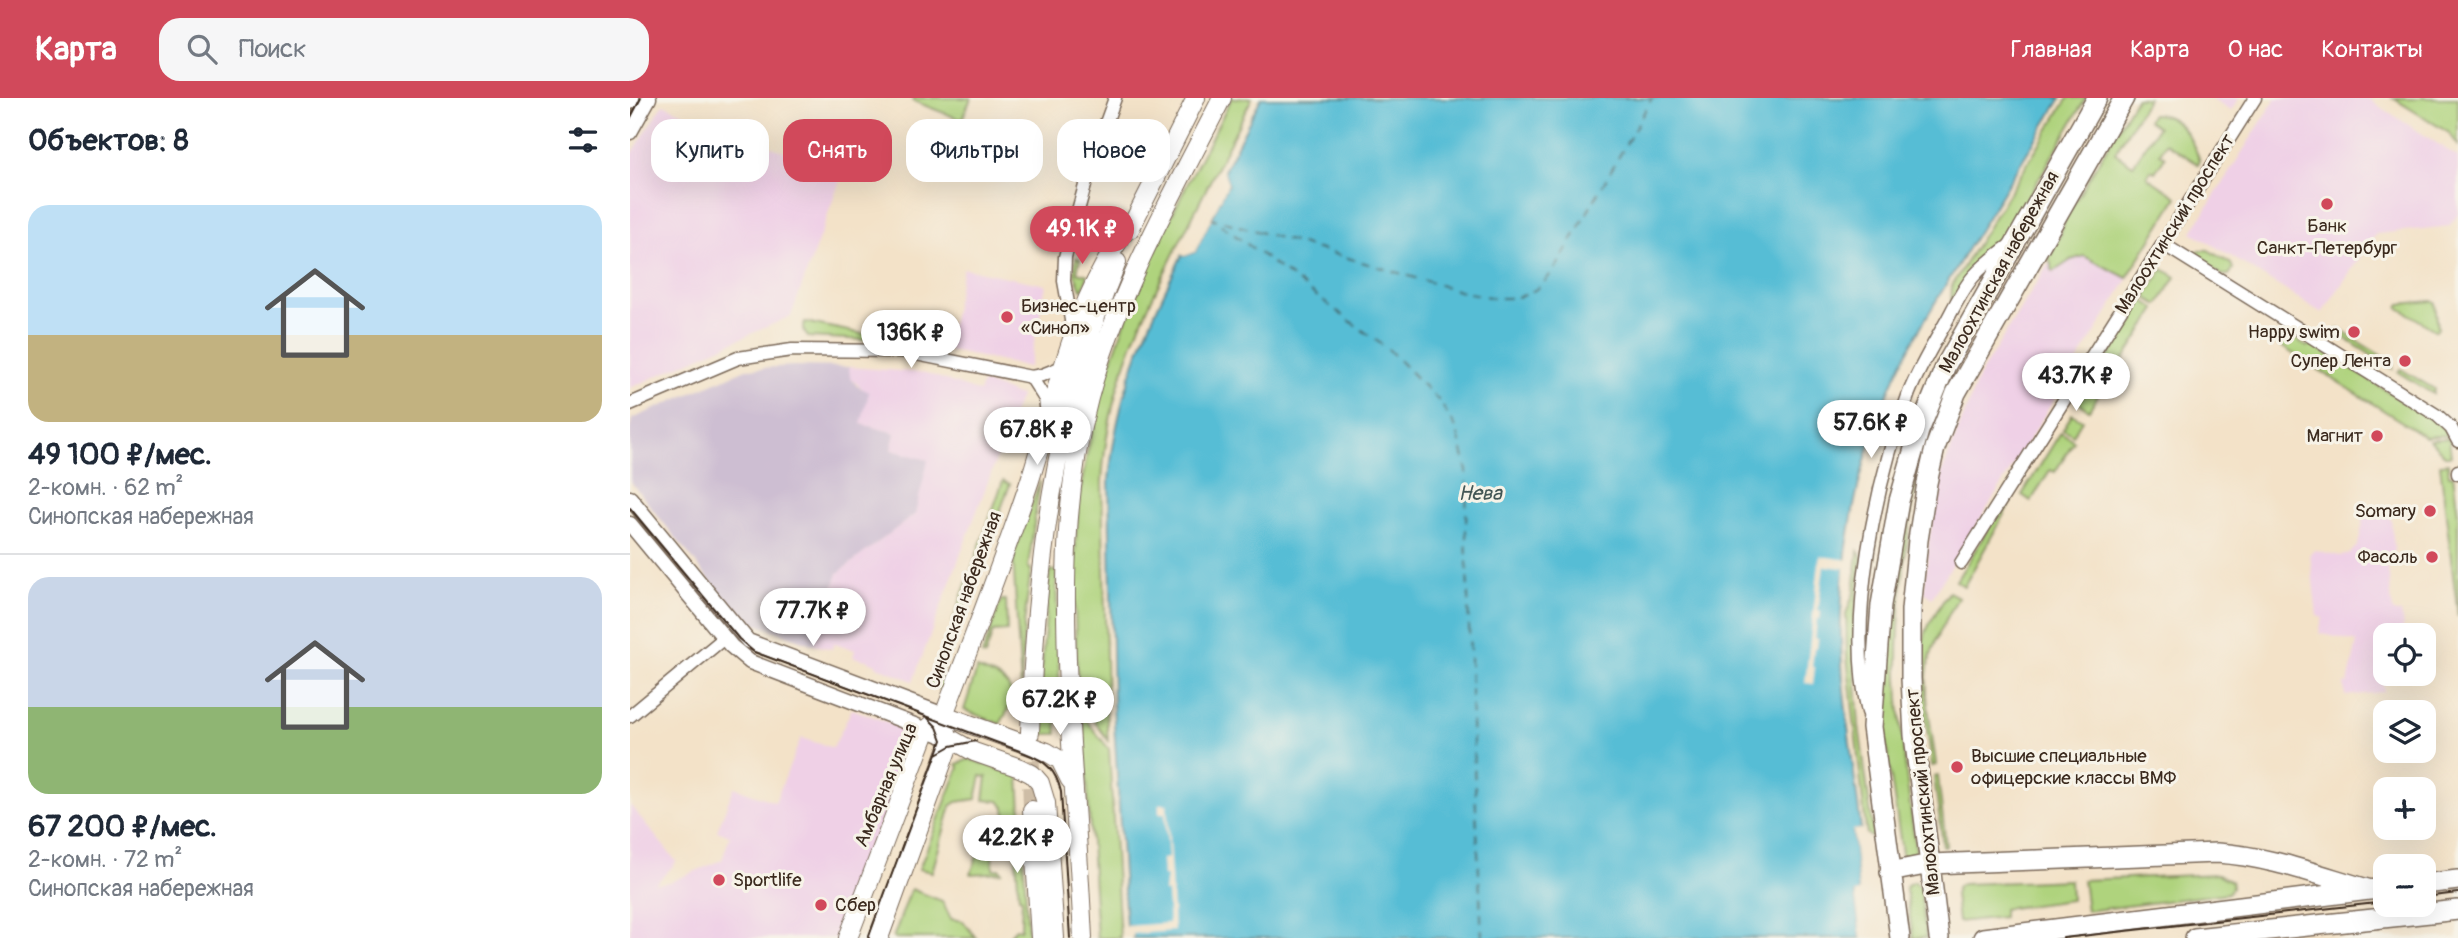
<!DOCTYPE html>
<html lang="ru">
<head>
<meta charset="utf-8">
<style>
  body { margin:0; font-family:Pangolin,sans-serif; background:#f6f6f7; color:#1f2937; height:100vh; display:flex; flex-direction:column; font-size:26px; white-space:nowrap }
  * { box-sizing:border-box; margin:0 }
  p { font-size:23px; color:#747a83 }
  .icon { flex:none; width:38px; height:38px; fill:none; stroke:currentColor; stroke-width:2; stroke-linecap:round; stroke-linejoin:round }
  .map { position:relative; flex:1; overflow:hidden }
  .drawer { display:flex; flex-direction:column; background:#fff; width:630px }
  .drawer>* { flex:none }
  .guide { position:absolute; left:21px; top:21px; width:665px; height:63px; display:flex; gap:14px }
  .tools { position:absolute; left:1743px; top:525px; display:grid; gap:14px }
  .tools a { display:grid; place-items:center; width:63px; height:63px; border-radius:14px; background:#fff; box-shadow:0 7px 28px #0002; font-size:35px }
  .price { position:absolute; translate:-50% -60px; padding:0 16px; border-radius:24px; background:#fff; color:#222; font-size:23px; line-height:46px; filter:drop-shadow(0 2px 4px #0008) }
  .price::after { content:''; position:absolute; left:50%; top:42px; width:21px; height:16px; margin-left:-10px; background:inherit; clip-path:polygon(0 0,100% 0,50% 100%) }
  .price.active { background:#d1495b; color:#fff }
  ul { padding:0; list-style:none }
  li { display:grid; align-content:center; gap:14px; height:371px; padding:0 28px }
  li+li { border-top:2px solid #e0e1e3 }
  li span { display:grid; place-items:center; height:217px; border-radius:21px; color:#555 }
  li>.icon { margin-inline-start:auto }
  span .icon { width:126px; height:126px; fill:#fffc; stroke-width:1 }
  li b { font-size:30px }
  h2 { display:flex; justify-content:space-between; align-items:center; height:84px; padding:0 28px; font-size:30px }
  .pill { padding:0 24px; border-radius:21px; background:#fff; box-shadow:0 7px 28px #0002; font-size:24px; line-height:63px }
  .pill.active { background:#d1495b; color:#fff }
  header { display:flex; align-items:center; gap:42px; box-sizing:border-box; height:98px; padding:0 35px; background:#d1495b; color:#fff }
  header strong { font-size:33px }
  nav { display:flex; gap:38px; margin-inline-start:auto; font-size:24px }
  .search { width:490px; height:63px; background:#f6f6f7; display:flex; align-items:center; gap:18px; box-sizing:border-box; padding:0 24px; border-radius:21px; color:#747a83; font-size:26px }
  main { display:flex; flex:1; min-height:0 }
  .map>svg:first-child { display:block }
  .built { fill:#efd0e6 }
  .industrial { fill:#cdbed2 }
  .green { fill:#afd37d; stroke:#757e4e; stroke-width:2 }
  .water { fill:#57bdd5; stroke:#49747a; stroke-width:2 }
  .pier { fill:#f3e2c8 }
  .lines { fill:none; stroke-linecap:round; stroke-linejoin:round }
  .ferry { stroke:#435655; stroke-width:2; stroke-dasharray:9 7; stroke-linecap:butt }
  .secondary-tunnel { stroke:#cebda6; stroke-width:18; stroke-dasharray:18 9; stroke-linecap:butt }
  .minor-casing { stroke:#7b6a5a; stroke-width:15 }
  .tertiary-casing { stroke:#7b6a5a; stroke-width:17 }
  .secondary-casing { stroke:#7b6a5a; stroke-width:20 }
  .primary-casing { stroke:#7b6a5a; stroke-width:22 }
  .minor { stroke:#fff; stroke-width:12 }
  .tertiary { stroke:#fff; stroke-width:14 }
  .secondary { stroke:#fff; stroke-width:18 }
  .primary { stroke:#fff; stroke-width:19 }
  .tram { stroke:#3b2a1e; stroke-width:2 }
  .poi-dot { fill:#d1495b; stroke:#f7f3e8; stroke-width:2.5 }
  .labels { text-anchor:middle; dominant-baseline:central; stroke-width:6; stroke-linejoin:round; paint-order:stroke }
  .street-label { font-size:19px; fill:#3b2a1e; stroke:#f7f3e8 }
  .poi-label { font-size:19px; fill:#3b2a1e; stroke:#f7f3e8; text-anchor:end }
  .water-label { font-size:21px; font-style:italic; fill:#435655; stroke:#f7f3e8 }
</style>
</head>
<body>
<header>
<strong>Карта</strong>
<div class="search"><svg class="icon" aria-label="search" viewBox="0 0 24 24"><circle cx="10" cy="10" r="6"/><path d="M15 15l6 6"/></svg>Поиск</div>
<nav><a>Главная</a><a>Карта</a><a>О нас</a><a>Контакты</a></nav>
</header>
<main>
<section class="drawer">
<h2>Объектов: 8<svg class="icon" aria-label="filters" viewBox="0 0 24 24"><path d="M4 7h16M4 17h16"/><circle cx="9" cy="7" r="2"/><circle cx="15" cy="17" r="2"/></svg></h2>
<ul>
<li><span style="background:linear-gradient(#bfe0f5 60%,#c2b280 0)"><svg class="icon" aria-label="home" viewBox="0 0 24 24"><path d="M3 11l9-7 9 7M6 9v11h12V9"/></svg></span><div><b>49 100 ₽/мес.</b><p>2-комн. · 62 m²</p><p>Синопская набережная</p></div></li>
<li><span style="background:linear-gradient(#c9d6e8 60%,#8fb573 0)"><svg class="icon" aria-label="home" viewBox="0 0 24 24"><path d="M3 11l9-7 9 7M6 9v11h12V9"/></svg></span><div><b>67 200 ₽/мес.</b><p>2-комн. · 72 m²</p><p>Синопская набережная</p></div></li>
</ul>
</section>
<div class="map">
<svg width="1828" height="840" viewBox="0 0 1828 840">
  <rect width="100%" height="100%" fill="#f7f3e8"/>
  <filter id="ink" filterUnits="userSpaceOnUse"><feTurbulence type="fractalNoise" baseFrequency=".0143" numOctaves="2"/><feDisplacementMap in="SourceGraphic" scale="14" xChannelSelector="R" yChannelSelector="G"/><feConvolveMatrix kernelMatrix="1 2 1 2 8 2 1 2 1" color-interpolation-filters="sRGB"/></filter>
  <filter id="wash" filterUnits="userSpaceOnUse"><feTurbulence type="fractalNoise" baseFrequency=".00686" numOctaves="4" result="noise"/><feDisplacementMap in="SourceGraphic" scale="28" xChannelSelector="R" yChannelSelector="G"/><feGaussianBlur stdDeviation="1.57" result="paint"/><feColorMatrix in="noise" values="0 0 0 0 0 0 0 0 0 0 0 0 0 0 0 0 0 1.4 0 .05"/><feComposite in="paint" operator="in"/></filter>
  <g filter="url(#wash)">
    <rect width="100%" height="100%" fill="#f3e2c8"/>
    <path class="built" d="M1579,0H1609L1601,13Z
      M1646,0H1737L1828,59V116L1820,128L1746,136L1692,215L1562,134Z
      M33,6L87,30L213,74L161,218L0,290V59Z
      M1455,151L1500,178L1302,500L1294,494L1299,441L1309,382L1349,278L1422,160Z
      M333,170L416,187L399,269L316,252Z
      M219,269L296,275L349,294L353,284L390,298L283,583L246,568V566L236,562L223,559L225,552L205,545L202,551L184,547L208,475L285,416L297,362L261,352L265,335L231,326L234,292L219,279Z
      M1753,416L1761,421L1765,461L1757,462L1763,514H1771L1774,537H1755V570L1751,571L1754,594L1715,598L1714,585L1718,586L1727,544L1689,535L1693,520L1687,518L1680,456L1685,452L1710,458L1719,456L1728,447L1734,419Z
      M222,611L273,630L280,656L211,840H0V707L46,763L44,767L25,786L40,784L92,762L100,738L87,733L104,689L145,704L171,640L203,650Z"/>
    <path class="industrial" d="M163,268L219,269L220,279L227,288L239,294L231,326L265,335L261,352L298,362L285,416L208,475L184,547L110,520L0,383V331L2,321L116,271Z"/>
    <path class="green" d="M284,0H341L332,22L283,3Z
      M602,0H622C598,48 574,95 550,143C509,226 478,287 472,383L477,604L449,606C445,530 440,453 453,378C475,240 538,122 602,0Z
      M1438,0H1456L1379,132L1340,173L1321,204L1322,187Z
      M1506,0H1518L1485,55L1503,67L1528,29L1518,22L1522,16C1549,15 1561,40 1570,62L1568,66L1536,45L1530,55L1535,59L1525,74L1521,72L1517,79L1547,99L1497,180L1454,158L1441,162L1423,174L1419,160L1430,138L1436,119Z
      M1763,0H1828V47L1819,35Z
      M1569,152H1578L1601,166L1603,171L1599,177H1592L1563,158Z
      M446,159L450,161L447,174L458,177L453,191H451L444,174Z
      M1533,171L1546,179L1528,207L1515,199Z
      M1513,202L1526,211L1478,286L1466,279Z
      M1802,203L1805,205L1808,230L1806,233L1768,209L1770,206Z
      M175,224L257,241L256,243L178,239L173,232Z
      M1708,231L1763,265V271L1705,234Z
      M1654,233L1677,249L1680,245L1810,326L1818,337L1796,339L1646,245Z
      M1771,271L1804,291L1803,296L1768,274Z
      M1463,282L1473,289L1459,312L1449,305Z
      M1442,316L1452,322L1443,337L1433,331Z
      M1431,334L1444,343L1425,374L1420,372L1401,403L1392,397Z
      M1819,340L1821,358H1815L1800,342Z
      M1818,365L1819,377H1823L1828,416V519L1810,366Z
      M373,383L380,386L329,525L323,523Z
      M410,383L398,470L401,471L394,526L391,591L383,458Z
      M1284,383L1287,384C1275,448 1267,515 1268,580C1270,638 1279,697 1286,755L1280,761L1274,759L1272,756C1267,715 1259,674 1255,633C1249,555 1266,459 1284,383Z
      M1384,398L1334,488L1326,483L1370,412Z
      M1228,453L1232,459L1225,517L1224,558L1229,628L1244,741L1237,736L1236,731L1217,558L1216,516L1224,494Z
      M420,472L426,473L430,607H426L425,609L413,607V614L426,613L427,636H409L413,553Z
      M1319,494L1328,499C1317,520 1305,540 1299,564C1292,592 1303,637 1306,667L1302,668C1298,629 1284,575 1295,537C1300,521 1311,507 1319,494Z
      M371,502H376L377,533L363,534L355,558L352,557Z
      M315,544L321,547L310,576L315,586L312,592L299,587Z
      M347,571C380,582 392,592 370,626L334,612Z
      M476,613L478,642L458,614Z
      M453,618L479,651L490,840H467Z
      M339,661L389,678L398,840H378L386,830L391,831L392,800L389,799L383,719H376L375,710L369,703L354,702L357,679L351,678L346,701L327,704L321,708L302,774L289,771L329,669L327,666Z
      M1308,678L1316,748H1313L1304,679Z
      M360,720L363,771H370L372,774L341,776Z
      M1588,776L1601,783L1602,789L1598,795L1457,813L1453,782Z
      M1440,782L1441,802L1373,811V819L1328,824L1325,796L1328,788L1333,786Z
      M1284,784L1290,789L1296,840H1283L1276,791L1277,787Z
      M281,791L312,803L321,821L333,823L346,840H263Z"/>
    <path class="water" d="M631,0H1431C1396,57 1360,114 1325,172C1301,211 1277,250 1259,293C1230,364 1214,438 1211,515C1209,587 1223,660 1231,731L1223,733L1229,795L1225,796L1231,840H503L502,828H496L483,608L479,382C487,293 514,236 552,157L555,158L565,154L598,86L594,73Z"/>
    <path class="pier" d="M594,73L598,86L565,154L555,158L552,157L553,154L562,151L595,85L592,76Z
      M1190,458L1219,462L1217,486H1213L1214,470L1194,468L1188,512L1191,513L1190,521H1187L1185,540L1188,541L1187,550H1184L1182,569H1185L1183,586L1175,585Z
      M529,706H537L544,833L503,836V840H499L496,828L539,825L537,794H534L536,778H533L532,761L538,760L535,715H529Z
      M1231,731L1232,735H1227L1233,795L1229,798L1235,840H1231L1225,795L1229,794L1223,732Z"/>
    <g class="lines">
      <path class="ferry" d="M852,840L842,624L836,432L837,373L827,332L810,304L759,252L582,120L830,193C857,199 886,207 909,189C916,183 922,174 927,168L1022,0"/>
    </g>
  </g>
  <g filter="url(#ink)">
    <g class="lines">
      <path class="secondary-tunnel" d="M400,635L402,712"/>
      <defs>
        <path id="minor" d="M1533,146L1808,318L1821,330L1828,343
          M441,236V222L434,183L435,159L461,66L485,0
          M401,279L415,301L417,316
          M0,306L108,260L162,252L271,253L401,279L412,277L432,269
          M1828,373V376
          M1331,465L1625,0
          M1238,614C1216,522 1246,384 1279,295C1289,270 1303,247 1316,224C1324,209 1332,192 1343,179C1354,166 1367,157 1380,147
          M0,618L94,540"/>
        <path id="tertiary" d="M0,4L2,0
          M0,34L19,0
          M0,400L118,543L314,617L321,641
          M0,426L101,548L120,564L321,641"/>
        <path id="secondary" d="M500,131L566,0
          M314,617L417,654L430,662L440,682
          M400,635C405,474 424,313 487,164
          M402,712L410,840
          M218,840L297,631L314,617C343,539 374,461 400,382C428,293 444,197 504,122
          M249,840L321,641L344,654L390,670L402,676L410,685L416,705L425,840
          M453,840C449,757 442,674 438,591C434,493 433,396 459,300C487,194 542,98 592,0"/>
        <path id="primary" d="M1260,774L1300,766L1587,755C1639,758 1691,778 1741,792
          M1794,786L1828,782
          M1270,840L1242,629L1251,507L1269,403L1289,333L1316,267L1467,0
          M1309,840L1284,637L1281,580V512L1288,442L1297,385L1305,350L1326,295L1494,0
          M1353,840L1755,790
          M1565,840L1828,812"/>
      </defs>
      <use href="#minor" class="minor-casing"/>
      <use href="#tertiary" class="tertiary-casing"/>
      <use href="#secondary" class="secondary-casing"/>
      <use href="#primary" class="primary-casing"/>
      <use href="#minor" class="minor"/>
      <use href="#tertiary" class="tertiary"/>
      <use href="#secondary" class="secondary"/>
      <use href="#primary" class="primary"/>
      <path class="tram" d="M0,21L11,0
        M0,410L109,541L124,554L395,655C416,663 426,672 431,694L440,840
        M307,656L321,648L346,643
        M1794,799L1828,795
        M1746,811L1778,807
        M238,840L312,642L307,629L298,620
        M1433,840L1755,804"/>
    </g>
  </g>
  <g class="poi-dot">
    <circle cx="1697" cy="106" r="7"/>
    <circle cx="377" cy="219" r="7"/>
    <circle cx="1724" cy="234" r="7"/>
    <circle cx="1775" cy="263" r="7"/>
    <circle cx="1747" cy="338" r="7"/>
    <circle cx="1800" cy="413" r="7"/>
    <circle cx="1802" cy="459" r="7"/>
    <circle cx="1327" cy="669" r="7"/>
    <circle cx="89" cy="782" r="7"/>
    <circle cx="191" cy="807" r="7"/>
  </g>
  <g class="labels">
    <g class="street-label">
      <text transform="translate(1545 126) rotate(-58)">Малоохтинский проспект</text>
      <text transform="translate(1369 174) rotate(-61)">Малоохтинская набережная</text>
      <text transform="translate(334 502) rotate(-70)">Синопская набережная</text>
      <text transform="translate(256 687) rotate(-67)">Амбарная улица</text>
      <text transform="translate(1293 694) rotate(-96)">Малоохтинский проспект</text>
    </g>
    <g class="poi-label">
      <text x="1697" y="128" text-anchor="middle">Банк<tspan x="1697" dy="22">Санкт-Петербург</tspan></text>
      <text x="391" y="208" text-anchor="start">Бизнес-центр<tspan x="391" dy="22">«Синоп»</tspan></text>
      <text x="1710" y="234">Happy swim</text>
      <text x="1761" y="263">Супер Лента</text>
      <text x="1733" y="338">Магнит</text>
      <text x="1786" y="413">Somary</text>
      <text x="1788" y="459">Фасоль</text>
      <text x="1341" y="658" text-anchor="start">Высшие специальные<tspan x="1341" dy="22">офицерские классы ВМФ</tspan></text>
      <text x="103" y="782" text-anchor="start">Sportlife</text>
      <text x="205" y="807" text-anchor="start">Сбер</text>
    </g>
    <g class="water-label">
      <text x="850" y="395">Нева</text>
    </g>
  </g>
</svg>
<div class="tools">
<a><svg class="icon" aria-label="locate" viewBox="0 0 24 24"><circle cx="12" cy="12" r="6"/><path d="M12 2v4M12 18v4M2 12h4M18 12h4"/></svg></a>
<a><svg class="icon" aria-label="layers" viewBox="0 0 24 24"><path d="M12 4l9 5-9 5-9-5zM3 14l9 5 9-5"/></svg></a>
<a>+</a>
<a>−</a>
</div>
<b class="price active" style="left:452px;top:168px">49.1K ₽</b>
<b class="price" style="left:281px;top:272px">136K ₽</b>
<b class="price" style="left:1446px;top:315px">43.7K ₽</b>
<b class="price" style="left:1241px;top:362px">57.6K ₽</b>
<b class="price" style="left:407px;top:369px">67.8K ₽</b>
<b class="price" style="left:183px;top:550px">77.7K ₽</b>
<b class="price" style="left:430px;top:639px">67.2K ₽</b>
<b class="price" style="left:387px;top:777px">42.2K ₽</b>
<div class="guide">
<a class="pill">Купить</a>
<a class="pill active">Снять</a>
<a class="pill">Фильтры</a>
<a class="pill">Новое</a>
</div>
</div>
</main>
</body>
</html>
